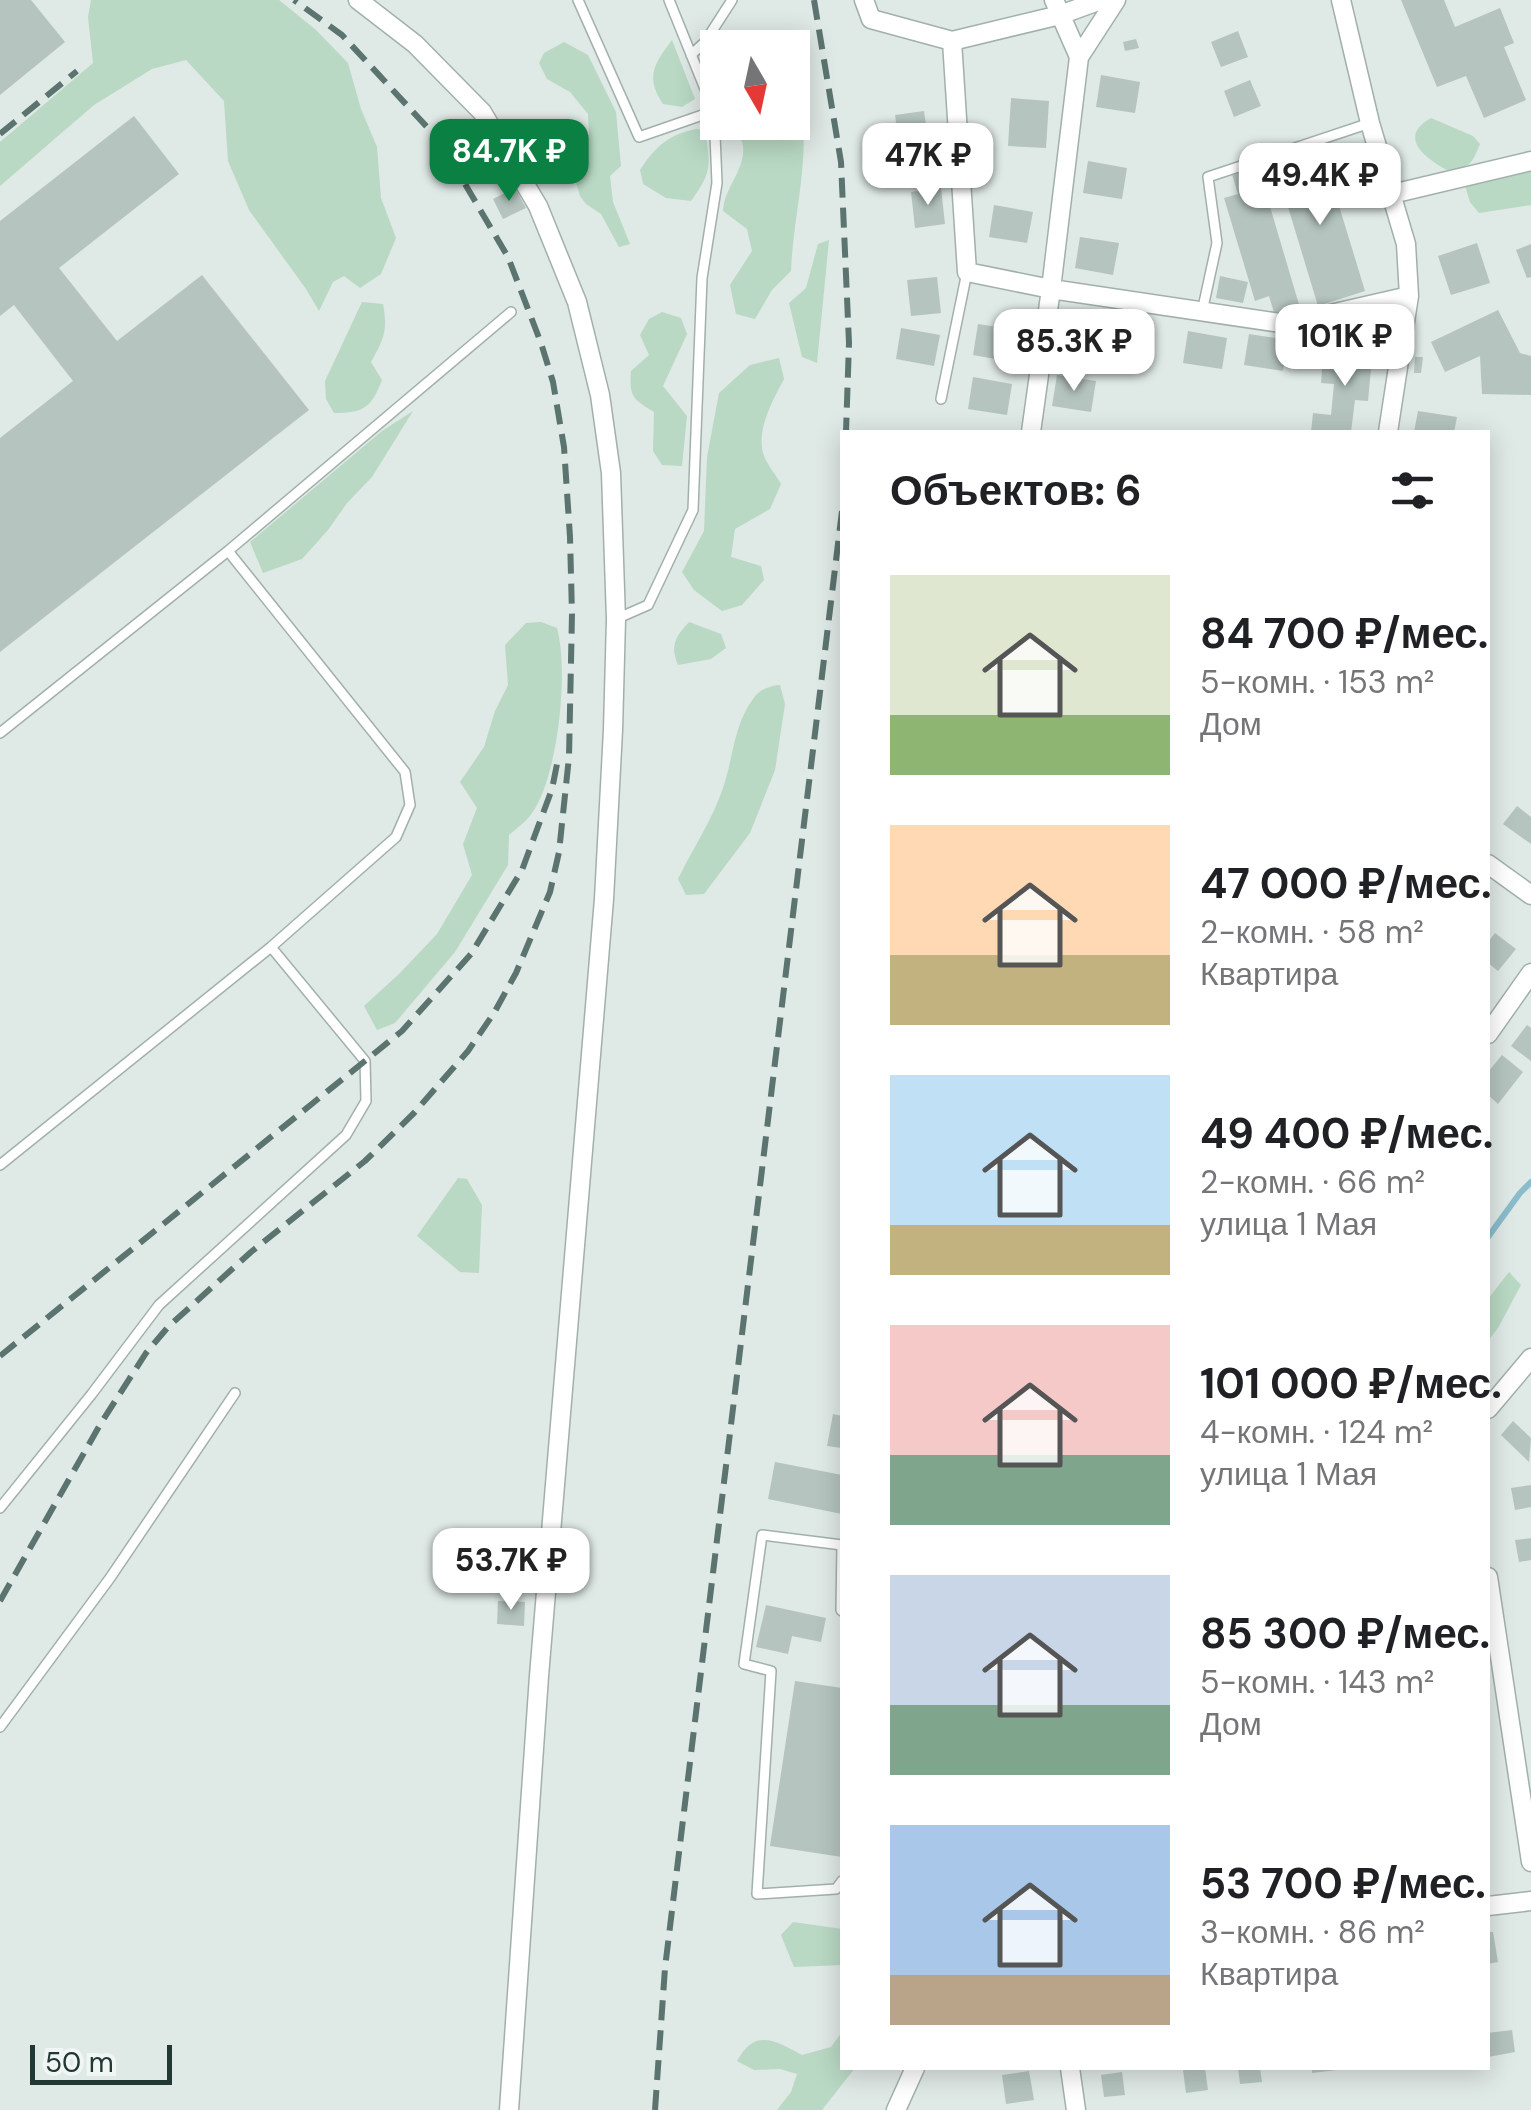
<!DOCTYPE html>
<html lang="ru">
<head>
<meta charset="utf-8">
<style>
  body { margin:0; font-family:"DM Sans",sans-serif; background:#f6f6f6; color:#202124; height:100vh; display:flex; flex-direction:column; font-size:38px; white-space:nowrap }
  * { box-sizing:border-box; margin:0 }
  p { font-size:32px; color:#757577 }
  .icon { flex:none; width:55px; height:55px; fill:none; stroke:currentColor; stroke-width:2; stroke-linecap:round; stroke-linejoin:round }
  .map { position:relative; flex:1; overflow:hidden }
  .sheet { position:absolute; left:840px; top:430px; width:650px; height:1640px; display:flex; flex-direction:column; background:#fff; border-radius:0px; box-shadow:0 5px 25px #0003 }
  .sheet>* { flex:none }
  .needle { width:65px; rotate:171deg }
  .controls { position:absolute; left:700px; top:30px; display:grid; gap:20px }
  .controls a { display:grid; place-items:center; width:110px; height:110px; border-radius:0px; background:#fff; box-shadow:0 5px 25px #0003; font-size:50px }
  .scale { position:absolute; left:30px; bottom:25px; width:142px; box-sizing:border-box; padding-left:10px; border:5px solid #213834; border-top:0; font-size:28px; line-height:35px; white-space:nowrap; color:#213834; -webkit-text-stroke:8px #eff6f3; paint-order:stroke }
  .price { position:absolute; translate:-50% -85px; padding:0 22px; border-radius:20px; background:#fff; color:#222; font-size:32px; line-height:65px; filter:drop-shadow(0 2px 5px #0008) }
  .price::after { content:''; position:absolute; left:50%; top:60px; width:30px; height:22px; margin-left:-15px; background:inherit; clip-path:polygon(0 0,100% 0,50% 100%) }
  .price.active { background:#0b8043; color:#fff }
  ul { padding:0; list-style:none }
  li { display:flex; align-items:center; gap:30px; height:250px; padding:0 50px }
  li span { display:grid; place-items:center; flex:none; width:280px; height:200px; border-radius:0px; color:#555 }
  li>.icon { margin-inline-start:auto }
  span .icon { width:120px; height:120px; fill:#fffc; stroke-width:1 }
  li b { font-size:42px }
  h2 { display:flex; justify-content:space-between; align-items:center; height:120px; padding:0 50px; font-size:42px }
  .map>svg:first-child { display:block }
  .green { fill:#b9d9c4 }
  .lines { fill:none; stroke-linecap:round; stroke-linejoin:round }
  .stream { stroke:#8abccb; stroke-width:6 }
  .building { fill:#b5c4bf }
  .lane-casing { stroke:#a2b0ac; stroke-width:12 }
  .street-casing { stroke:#a2b0ac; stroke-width:21 }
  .lane { stroke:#fff; stroke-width:9 }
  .street { stroke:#fff; stroke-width:18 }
  .rail { stroke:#5c746f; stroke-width:6; stroke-dasharray:20 10; stroke-linecap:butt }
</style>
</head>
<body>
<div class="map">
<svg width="1531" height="2110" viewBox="0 0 1531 2110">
  <rect width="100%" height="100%" fill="#dfe9e5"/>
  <path class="green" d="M91,0H279L316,30L348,63L361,109L377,147L381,198L396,238L381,274L360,288L344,276L333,282L319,311L306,289L249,210L228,161L224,101L186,60L152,69L94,105L0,186V142L93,63L88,17Z
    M672,40L695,99L682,107L663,104C645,77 654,64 672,40Z
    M564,42L588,55L616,112L621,166L610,176L613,202L630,244L619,247L601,214L586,204L580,196L571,166L589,134L588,114L570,92L547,79L539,63L544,53Z
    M793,111L803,121C807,173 793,219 791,271L772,290L755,319L736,314L730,285L752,251L747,229L723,211C724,188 746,169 743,146C742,140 739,135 737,130L741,123L792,122Z
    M1431,118L1473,136L1480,144C1471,166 1470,167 1447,170C1425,158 1397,137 1431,118Z
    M696,129L705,130C711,166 712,172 691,201L666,198L643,184L640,170C656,146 668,135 696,129Z
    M1531,171V205L1479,213L1470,202L1465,186L1499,174Z
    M829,240L817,363L802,357L789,303L806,288L818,244Z
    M362,302L383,304C388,331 384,339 371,362L382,380C371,408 364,413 334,413L326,399L325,381Z
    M662,312L681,318L687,334L663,386L687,416L682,466L662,465L653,451L654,412C633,399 629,397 631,371L649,355L640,335L649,319Z
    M779,358L784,379C773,400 755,431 764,456C768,466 776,475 781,484L770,509L735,529L731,557L761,566L764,580L742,605L722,611L694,590L682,572L704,531L707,457L719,393L750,365Z
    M413,411L372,477L347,503L328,530L302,559L263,573L250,542L382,431Z
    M541,622L557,628C569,671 558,777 532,813C526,822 517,828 509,835L508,865L455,952L395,1023L377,1030L364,1006L400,973L437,934L472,875L463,844L477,808L460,782L484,747L495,711L508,685L505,645L526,623Z
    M689,622L721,634L726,648L711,659L678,665C670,646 675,637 689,622Z
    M780,685L785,704L775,770L750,833L704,894L686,895L678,879C693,848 712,821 723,788C733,759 734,724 753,699C760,689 769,686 780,685Z
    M458,1178L467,1179L482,1205L479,1273L460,1272L417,1236Z
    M1509,1272L1521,1285L1498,1328L1488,1341V1299Z
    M793,1922L842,1929V1965L794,1967L781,1935Z
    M842,2032V2068H855L822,2110H777L791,2092L797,2074L780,2069L754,2070L737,2061C755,2027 776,2041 802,2055L831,2047Z"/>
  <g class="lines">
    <path class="stream" d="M1488,1237L1520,1193L1531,1182"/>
  </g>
  <path class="building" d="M0,0H31L65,42L0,95Z
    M1401,0H1444L1455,27L1500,8L1514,43L1504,47L1526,100L1484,118L1466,76L1437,87Z
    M1238,31L1248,57L1221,67L1211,42Z
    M1136,39L1139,48L1125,51L1123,42Z
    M1101,75L1140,82L1135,113L1096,107Z
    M1250,80L1261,106L1234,117L1224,91Z
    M1011,98L1049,101L1046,148L1008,146Z
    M924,111L928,139L899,143L895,115Z
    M134,116L179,174L59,268L117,341L202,275L309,410L0,652V438L73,381L14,305L0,316V221Z
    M1322,150L1365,291L1318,306L1275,164Z
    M1088,161L1127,168L1122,199L1083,193Z
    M1258,166L1300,308L1275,316L1269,296L1255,301L1224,198L1238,194L1232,174Z
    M515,188L526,208L503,219L493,199Z
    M941,188L945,224L915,228L911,192Z
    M994,205L1033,212L1027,243L989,237Z
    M1080,237L1119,243L1113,275L1075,268Z
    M1477,243L1490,283L1451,295L1438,256Z
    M1531,244V277L1527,278L1516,250Z
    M1220,276L1248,282L1243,303L1216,298Z
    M937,277L941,313L911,316L907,280Z
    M1498,310L1520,353L1531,356V395L1482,394L1480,356L1445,372L1431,342Z
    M1072,311L1111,318L1106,349L1067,343Z
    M978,324L1017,330L1012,362L973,355Z
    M901,328L940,335L934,366L896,359Z
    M1188,331L1227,338L1222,369L1183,363Z
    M1249,334L1288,340L1283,371L1244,365Z
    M1349,344L1373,347L1368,401L1355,400L1351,432H1311L1313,413L1331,415L1334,384L1321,383L1323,358L1348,360Z
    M1415,357H1423L1421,373H1414Z
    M1057,375L1096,381L1091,412L1052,406Z
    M973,377L1012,384L1007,415L968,409Z
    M1418,411L1457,417L1454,432H1414Z
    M1517,806L1531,817V844L1503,824Z
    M1495,933L1516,949L1498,971L1488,963V942Z
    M1527,1025L1531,1028V1061L1511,1046Z
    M1502,1055L1523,1072L1498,1104L1488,1095V1072Z
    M833,1414L842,1416V1448L827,1446Z
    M1513,1421L1531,1438L1529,1462L1501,1435Z
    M775,1462L842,1475V1514L768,1499Z
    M1531,1485V1507L1515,1510L1511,1488Z
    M1531,1538V1560L1519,1562L1515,1540Z
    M498,1601L525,1602L524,1626L497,1624Z
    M766,1605L826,1618L821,1642L792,1636L788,1654L756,1647Z
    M795,1681L842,1688V1857L770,1846Z
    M1488,1932H1493L1498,1962L1488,1964Z
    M1512,2030L1515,2052L1488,2057V2033Z
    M1205,2068L1208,2090L1186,2093L1183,2070Z
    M1238,2068H1260L1262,2082L1240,2084Z
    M1312,2068H1337V2070L1312,2073Z
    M1029,2071L1034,2100L1006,2104L1002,2075Z
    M1122,2072L1125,2095L1104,2097L1101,2075Z"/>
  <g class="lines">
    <defs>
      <path id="lane" d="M578,0L639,137L714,111
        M691,55L705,42L732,0
        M1202,312L1217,243L1208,177L1370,123
        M941,399L967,272
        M616,619L648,605L693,510L702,278L717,183L714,111L669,0
        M0,733L228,551L511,312
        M0,1165L271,947L396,837L410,805L405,772L228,551
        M0,1508L91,1395L159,1305L346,1135L366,1101L365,1061L271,947
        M842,1611L841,1610L842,1545L762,1535L744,1664L771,1671L757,1894L836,1889L842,1881
        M0,1727L110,1578L235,1393"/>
      <path id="street" d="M358,0L415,44L482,112L538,206L577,302L600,395L611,473L616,619L613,730L604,899L539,1676L509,2110
        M864,0L871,19L952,41L1060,15L1101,0
        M1054,0L1079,57
        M1341,0L1370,123L1406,244L1409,296L1388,432
        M952,41L967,272L1051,289L1287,324L1409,296
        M1392,194L1531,161
        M1031,432L1051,289L1079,57L1116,0
        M1488,864L1531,895
        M1488,1034L1531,973
        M1488,1409L1531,1358
        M1488,1577L1531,1862
        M1488,1906L1531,1901
        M1070,2068L1076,2110
        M896,2110L915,2068"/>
    </defs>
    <use href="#lane" class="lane-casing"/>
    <use href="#street" class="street-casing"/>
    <use href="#lane" class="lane"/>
    <use href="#street" class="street"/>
    <path class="rail" d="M814,0L841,162L849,343L846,432
      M0,134L77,71
      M0,1356L402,1031L471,954L522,870L552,789L557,764
      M0,1601L101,1423L146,1353L168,1327L251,1252L365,1161L414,1113L468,1051L494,1013L516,973L550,892L559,852L569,757L572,614L570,537L564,447L553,382L541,343L508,257L439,140L342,35L294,0
      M655,2110L665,1968L842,511"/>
  </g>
</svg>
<div class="controls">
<a><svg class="needle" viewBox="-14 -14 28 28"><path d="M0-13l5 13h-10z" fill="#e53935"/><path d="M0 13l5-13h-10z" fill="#757577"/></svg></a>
</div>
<div class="scale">50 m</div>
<b class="price active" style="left:509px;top:204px">84.7K ₽</b>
<b class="price" style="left:928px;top:208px">47K ₽</b>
<b class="price" style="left:1320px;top:228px">49.4K ₽</b>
<b class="price" style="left:1345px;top:389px">101K ₽</b>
<b class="price" style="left:1074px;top:394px">85.3K ₽</b>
<b class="price" style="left:511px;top:1613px">53.7K ₽</b>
<section class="sheet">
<h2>Объектов: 6<svg class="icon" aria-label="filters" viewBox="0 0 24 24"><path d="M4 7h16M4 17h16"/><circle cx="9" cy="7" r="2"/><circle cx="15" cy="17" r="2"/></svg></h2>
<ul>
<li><span style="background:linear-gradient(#dfe7d0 70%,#8fb573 0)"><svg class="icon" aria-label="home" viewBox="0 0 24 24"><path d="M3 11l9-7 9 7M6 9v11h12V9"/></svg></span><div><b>84 700 ₽/мес.</b><p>5-комн. · 153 m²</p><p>Дом</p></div></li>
<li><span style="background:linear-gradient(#ffd9b3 65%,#c2b280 0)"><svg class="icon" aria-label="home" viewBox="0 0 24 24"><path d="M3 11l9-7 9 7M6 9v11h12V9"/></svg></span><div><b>47 000 ₽/мес.</b><p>2-комн. · 58 m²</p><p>Квартира</p></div></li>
<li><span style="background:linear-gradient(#bfe0f5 75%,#c2b280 0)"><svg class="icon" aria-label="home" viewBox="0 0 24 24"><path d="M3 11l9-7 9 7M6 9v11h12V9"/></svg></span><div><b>49 400 ₽/мес.</b><p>2-комн. · 66 m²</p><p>улица 1 Мая</p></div></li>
<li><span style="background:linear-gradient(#f6c9c9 65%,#7fa58c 0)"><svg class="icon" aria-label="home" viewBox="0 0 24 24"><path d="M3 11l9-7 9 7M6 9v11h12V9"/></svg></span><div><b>101 000 ₽/мес.</b><p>4-комн. · 124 m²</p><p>улица 1 Мая</p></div></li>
<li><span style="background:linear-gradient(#c9d6e8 65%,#7fa58c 0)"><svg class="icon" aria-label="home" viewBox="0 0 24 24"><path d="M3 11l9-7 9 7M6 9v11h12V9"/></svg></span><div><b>85 300 ₽/мес.</b><p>5-комн. · 143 m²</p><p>Дом</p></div></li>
<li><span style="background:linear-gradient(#a9c7e8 75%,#b9a48a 0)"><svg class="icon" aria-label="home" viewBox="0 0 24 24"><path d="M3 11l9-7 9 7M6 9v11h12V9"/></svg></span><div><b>53 700 ₽/мес.</b><p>3-комн. · 86 m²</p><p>Квартира</p></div></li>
</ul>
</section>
</div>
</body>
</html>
